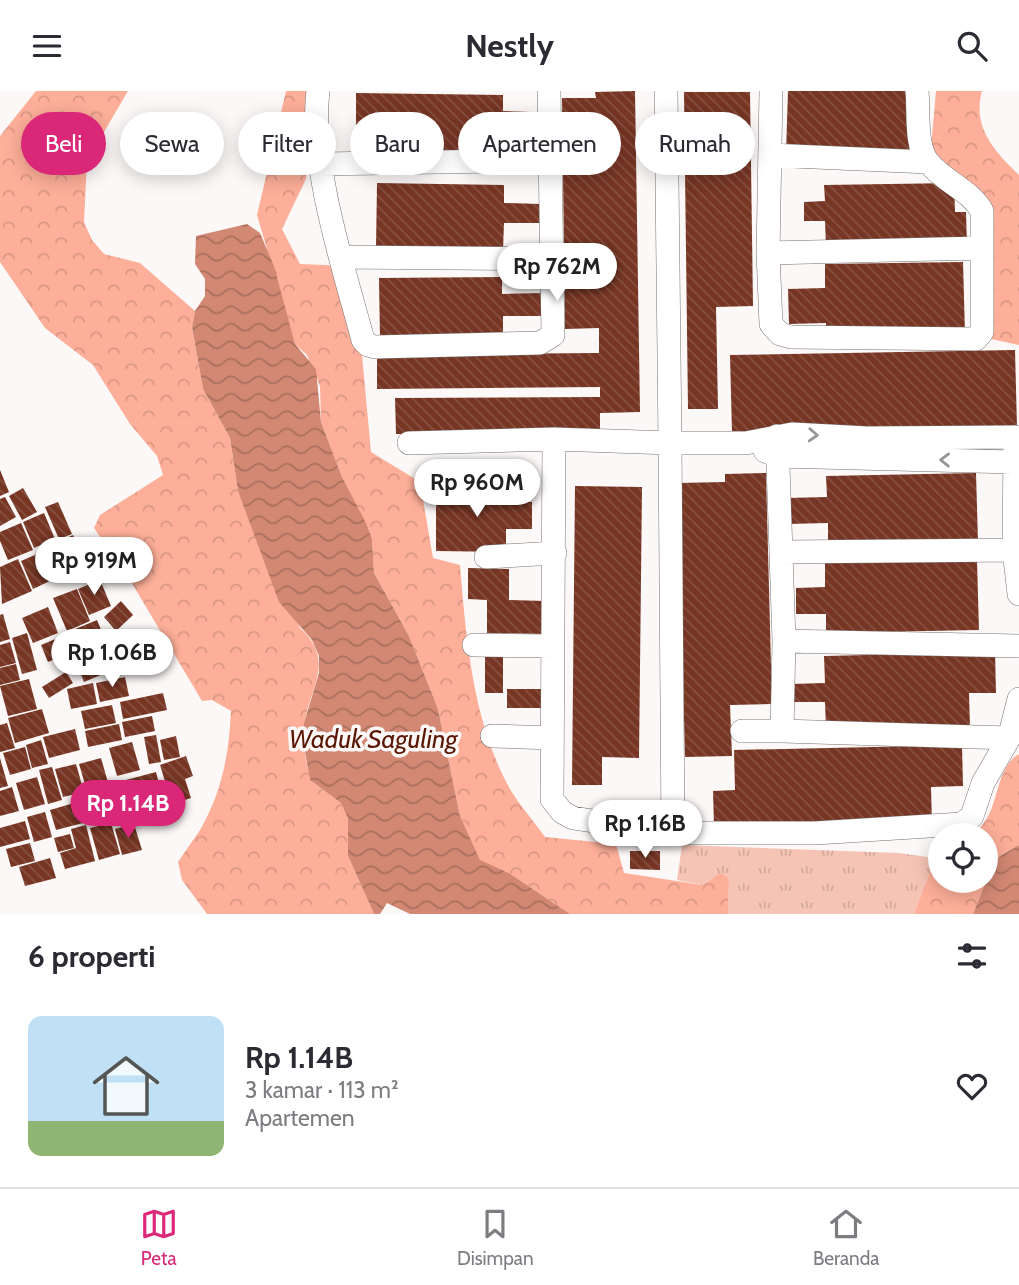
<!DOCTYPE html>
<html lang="id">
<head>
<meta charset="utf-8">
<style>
  body { margin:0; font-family:Cabin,sans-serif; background:#f2f2f3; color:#2b2b33; height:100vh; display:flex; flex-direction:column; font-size:26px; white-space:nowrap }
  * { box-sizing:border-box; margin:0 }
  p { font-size:23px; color:#7c7c81 }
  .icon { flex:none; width:38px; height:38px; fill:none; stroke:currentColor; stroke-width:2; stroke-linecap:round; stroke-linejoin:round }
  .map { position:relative; height:823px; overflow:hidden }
  .sheet { display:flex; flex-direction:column; background:#fff; flex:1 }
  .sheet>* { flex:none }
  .top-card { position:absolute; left:21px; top:21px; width:978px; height:63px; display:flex; gap:14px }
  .buttons { position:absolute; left:928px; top:732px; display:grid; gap:14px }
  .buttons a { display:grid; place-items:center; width:70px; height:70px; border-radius:50%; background:#fff; box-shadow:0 4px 18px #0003; font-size:35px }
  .price { position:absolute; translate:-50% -60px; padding:0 16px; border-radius:24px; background:#fff; color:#222; font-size:23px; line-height:46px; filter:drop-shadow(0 2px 4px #0008) }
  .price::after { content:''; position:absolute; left:50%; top:42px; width:21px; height:16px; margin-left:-10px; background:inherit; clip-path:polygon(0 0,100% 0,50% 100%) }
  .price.on { background:#db2777; color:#fff }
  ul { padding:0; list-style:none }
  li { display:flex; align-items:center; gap:21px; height:175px; padding:0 28px }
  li+li { border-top:2px solid #e1e1e2 }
  li span { display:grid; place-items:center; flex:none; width:196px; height:140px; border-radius:14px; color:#555 }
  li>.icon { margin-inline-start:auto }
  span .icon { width:84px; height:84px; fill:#fffc; stroke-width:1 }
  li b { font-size:30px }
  h2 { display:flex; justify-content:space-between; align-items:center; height:84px; padding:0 28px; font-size:30px }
  .pill { padding:0 24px; border-radius:32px; background:#fff; box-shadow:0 4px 18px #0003; font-size:24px; line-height:63px }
  .pill.on { background:#db2777; color:#fff }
  header { display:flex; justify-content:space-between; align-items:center; height:91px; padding:0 28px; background:#fff; font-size:32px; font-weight:700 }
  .menu { display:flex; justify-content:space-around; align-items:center; height:98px; border-top:2px solid #e1e1e2; background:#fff; font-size:19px; color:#7c7c81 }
  .menu a { display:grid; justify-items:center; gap:4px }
  .menu .on { color:#db2777 }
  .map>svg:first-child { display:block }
  .grass { fill:url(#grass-tufts) }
  .forest { fill:url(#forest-crowns) }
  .water { fill:url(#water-waves) }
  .building { fill:url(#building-back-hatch) }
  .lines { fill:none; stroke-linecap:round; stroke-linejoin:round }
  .minor-casing { stroke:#757170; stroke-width:24 }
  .minor { stroke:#fff; stroke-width:23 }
  .oneway { stroke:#979696 }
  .labels { text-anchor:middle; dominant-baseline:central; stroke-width:7; stroke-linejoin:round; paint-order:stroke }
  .water-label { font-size:26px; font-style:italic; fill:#5a1703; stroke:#fcf8f7 }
</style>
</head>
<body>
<header><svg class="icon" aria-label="menu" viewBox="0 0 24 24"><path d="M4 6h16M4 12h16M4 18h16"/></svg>Nestly<svg class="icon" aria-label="search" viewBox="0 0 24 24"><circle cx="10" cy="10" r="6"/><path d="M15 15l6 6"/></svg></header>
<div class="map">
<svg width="1019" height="823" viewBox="0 0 1019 823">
  <defs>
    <pattern id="grass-tufts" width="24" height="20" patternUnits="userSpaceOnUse" patternTransform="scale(1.75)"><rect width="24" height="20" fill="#f5c4b5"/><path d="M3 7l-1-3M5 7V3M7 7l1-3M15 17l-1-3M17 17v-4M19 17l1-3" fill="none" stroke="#d2a99c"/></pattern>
    <pattern id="forest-crowns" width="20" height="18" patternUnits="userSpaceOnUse" patternTransform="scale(1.75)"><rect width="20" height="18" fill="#fdaf99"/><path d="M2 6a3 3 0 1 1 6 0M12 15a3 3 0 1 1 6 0" fill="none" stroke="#d99784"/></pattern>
    <pattern id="water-waves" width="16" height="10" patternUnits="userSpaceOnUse" patternTransform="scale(1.75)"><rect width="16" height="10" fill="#d28873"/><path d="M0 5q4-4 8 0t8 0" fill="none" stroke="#ab705f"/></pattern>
    <pattern id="building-back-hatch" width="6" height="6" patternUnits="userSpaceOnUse" patternTransform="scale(1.75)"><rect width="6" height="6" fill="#773523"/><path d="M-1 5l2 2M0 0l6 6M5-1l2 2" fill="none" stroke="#865142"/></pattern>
  </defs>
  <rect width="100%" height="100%" fill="#fcf8f7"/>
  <path class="grass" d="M682,754L899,762L935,767L914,823H728L729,787L719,783L703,794L677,789Z"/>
  <path class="forest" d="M36,0H128L87,70L84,131L92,149L104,163L140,172L195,220L192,236L203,298L230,347L238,400L300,537C336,570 310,595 304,634C301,652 307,671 310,689L341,712L348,728V765L374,823H207L182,789L178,771C185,760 193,750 200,739C222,701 229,663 231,620L212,609L202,610L133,494L94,437L100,424L163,384L157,365L130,333L93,274L45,237L0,171V45Z
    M286,0H312L306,88L282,138L300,173L348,175L350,236L362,264L371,361L420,391L433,467L460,474C466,548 473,632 510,698C520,715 534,730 545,746L616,753L624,782L703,794L720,782L729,787L728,823H570L509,782L480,770L460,725L438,618L409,545L374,482L372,448L342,386L321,331L320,295L307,264L295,253L257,124Z
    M936,0H982C972,36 994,60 1019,84V254L986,247L988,115L930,68Z
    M1019,663V754L995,768L973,823H914L935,767L940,764V789H985V744H970C974,741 980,737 983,733C999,714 996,676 1019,663Z"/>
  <path class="water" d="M247,133L260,142L274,175L295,253L316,278L321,331L342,386L366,432L372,448L374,482L409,545L438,618L460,725L480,769L509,782L570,823H410L387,812L380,823H374L348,765V728L341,712L310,689L303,650L304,632L319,582V565L312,549L279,511L238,400L230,347L203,298L192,236L195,220L205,205V188L195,173L196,145Z
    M1019,754V823H973L995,768Z"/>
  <path class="building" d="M635,0L640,321L600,322V341L396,343L395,307L600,306V296L377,298V264L599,262V237L565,238L562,7H596L595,1Z
    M788,0H912L910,67L786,62Z
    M684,1H750L753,215L716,216L718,318H688Z
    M356,2L503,4V20L531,21V41L503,40V63L356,61Z
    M377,92L504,94V112L541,113V132H504L503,159L376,157Z
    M954,92L955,121H966L967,154L826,156L825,130H804V111L825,110L824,94Z
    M963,171L965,243L826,245V232L789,233L788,198L825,197V173Z
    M502,186V203L543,202V225H503V248L380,249L379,187Z
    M1015,259L1017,336L732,341L730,264Z
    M0,379L9,401L0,405Z
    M766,382L772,613L730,614L732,665L685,666L678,392L725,391V383Z
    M976,382L978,451L828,454V432L787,433L786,407L827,406L826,385Z
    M436,395L506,396V411H532V438H506V461L436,460Z
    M575,395L642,396L639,667L602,666V694H572Z
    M23,397L37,421L22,429L9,405Z
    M5,406L16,426L0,435V408Z
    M58,411L72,443L59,448L45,416Z
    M44,422L55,448L34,457L23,431Z
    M21,432L33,459L8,469L0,450V441Z
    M73,444L88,478L60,491L45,457Z
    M44,460L56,487L33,498L21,470Z
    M18,468L32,500L2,513L0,476Z
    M977,470L979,539L826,542V523H796V497L825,496V472Z
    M468,477L509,478V509L546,510V543L487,542V509L468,508Z
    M100,489L111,515L89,524L78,498Z
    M77,498L90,530L67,540L53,507Z
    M121,510L133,524L116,540L104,526Z
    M48,516L58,542L33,552L22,527Z
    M3,523L10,548L0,551V524Z
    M97,529L104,546L80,556L73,539Z
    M27,542L37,579L22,583L12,547Z
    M70,542L77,559L48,571L41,554Z
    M10,551L16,572L0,576V554Z
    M91,556L103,583L84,591L73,564Z
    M485,561H503V602H485Z
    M995,561L996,602H969L970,637L826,639L825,611H791V593L825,592L824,565Z
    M16,573L20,589L0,594V577Z
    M66,581L73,592L49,607L42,596Z
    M125,586L129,605L100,611L96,592Z
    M29,588L37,618L8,625L0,595Z
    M93,592L97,613L71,618L67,598Z
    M507,598H543V617H507Z
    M163,602L167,619L123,628L120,611Z
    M112,614L116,632L85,638L81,620Z
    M42,618L49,642L15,652L8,627Z
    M152,625L155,640L125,646L122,631Z
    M7,632L15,657L0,661V634Z
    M119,633L122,649L88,656L85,640Z
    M75,638L80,659L49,667L43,646Z
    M156,644L161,671L149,673L144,646Z
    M176,645L180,666L164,669L160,649Z
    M41,649L48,673L32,677L26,654Z
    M132,651L140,679L117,685L109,657Z
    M962,654L963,695L931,696L932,733L714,737L713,700L735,699L734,659Z
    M25,656L31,678L10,684L3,662Z
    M186,665L193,685L185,688L191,707L172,713L160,674Z
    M0,667L8,695L0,697Z
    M101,667L109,695L87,700L79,673Z
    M76,673L84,701L63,706L55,678Z
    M52,676L62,709L48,713L39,679Z
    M156,681L161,701L127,711L122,690Z
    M37,686L45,713L24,719L16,692Z
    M12,696L19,720L0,725V700Z
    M115,697L123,723L92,732L85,705Z
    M163,704L169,727L139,735L133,712Z
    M81,710L87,731L56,739L50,719Z
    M45,721L52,746L34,751L27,726Z
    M25,730L30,748L0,756V737Z
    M111,732L120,763L99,769L90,737Z
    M134,733L142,759L122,764L115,738Z
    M86,734L95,770L65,778L60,762L76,757L71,738Z
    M70,743L74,757L58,761L54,747Z
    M30,752L35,770L11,776L6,758Z
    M630,760H660V779L630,778Z
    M50,767L56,787L25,795L19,776Z"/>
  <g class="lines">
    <defs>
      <path id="minor" d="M318,0C309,72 344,178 363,249L368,254L375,256L540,252L553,244L549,0
        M666,0L670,352H746L792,343L867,347L1016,346
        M771,0L768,162L771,233L780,243L791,246L976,248L982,241V120C969,98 944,91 928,71C915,55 919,20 917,0
        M770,64L928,71
        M322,73L550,69
        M768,162L981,157
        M341,166L553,168
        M777,345L784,550L782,640L1009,647
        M554,348L552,708L562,721L573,727L673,742
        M409,352L554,348L670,352L673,742H815L962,733L972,725L983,692L1009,647L1019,608
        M1015,356L1014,459L1019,503
        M765,360L778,365L1013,371
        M782,461L1014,459
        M486,466L555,462
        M784,550L1019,555
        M474,554L552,555
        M742,640H782
        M492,645L552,647"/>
    </defs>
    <use href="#minor" class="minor-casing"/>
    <use href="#minor" class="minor"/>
  </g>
  <defs><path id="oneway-chevron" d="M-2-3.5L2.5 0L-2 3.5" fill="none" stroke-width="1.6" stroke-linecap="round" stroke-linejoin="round" transform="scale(1.75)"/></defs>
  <g class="oneway">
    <use href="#oneway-chevron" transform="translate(813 344) rotate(3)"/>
    <use href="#oneway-chevron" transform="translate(945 369) rotate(-179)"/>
  </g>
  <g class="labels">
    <g class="water-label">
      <text x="373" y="648">Waduk Saguling</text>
    </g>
  </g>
</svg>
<div class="buttons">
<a><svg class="icon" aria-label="locate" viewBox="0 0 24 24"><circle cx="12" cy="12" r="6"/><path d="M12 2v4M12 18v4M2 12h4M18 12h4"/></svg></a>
</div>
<b class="price" style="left:557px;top:212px">Rp 762M</b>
<b class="price" style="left:477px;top:428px">Rp 960M</b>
<b class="price" style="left:94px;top:506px">Rp 919M</b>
<b class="price" style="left:112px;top:598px">Rp 1.06B</b>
<b class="price on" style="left:128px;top:749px">Rp 1.14B</b>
<b class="price" style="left:645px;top:769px">Rp 1.16B</b>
<div class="top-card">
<a class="pill on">Beli</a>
<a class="pill">Sewa</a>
<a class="pill">Filter</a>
<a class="pill">Baru</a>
<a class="pill">Apartemen</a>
<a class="pill">Rumah</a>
</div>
</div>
<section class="sheet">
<h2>6 properti<svg class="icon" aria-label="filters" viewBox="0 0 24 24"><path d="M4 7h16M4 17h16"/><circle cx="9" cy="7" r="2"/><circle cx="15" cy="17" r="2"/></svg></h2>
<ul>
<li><span style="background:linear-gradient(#bfe0f5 75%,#8fb573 0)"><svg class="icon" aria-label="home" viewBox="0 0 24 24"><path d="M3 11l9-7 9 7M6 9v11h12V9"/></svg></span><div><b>Rp 1.14B</b><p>3 kamar · 113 m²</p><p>Apartemen</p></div><svg class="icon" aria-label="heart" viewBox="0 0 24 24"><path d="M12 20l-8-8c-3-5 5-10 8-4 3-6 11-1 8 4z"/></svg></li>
</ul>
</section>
<nav class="menu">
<a class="on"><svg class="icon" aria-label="map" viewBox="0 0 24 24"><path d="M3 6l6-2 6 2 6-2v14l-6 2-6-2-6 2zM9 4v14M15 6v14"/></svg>Peta</a>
<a><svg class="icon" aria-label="saved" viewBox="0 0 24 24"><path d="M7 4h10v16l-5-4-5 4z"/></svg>Disimpan</a>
<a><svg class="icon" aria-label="home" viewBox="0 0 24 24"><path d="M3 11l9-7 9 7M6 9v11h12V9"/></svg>Beranda</a>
</nav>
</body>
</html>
